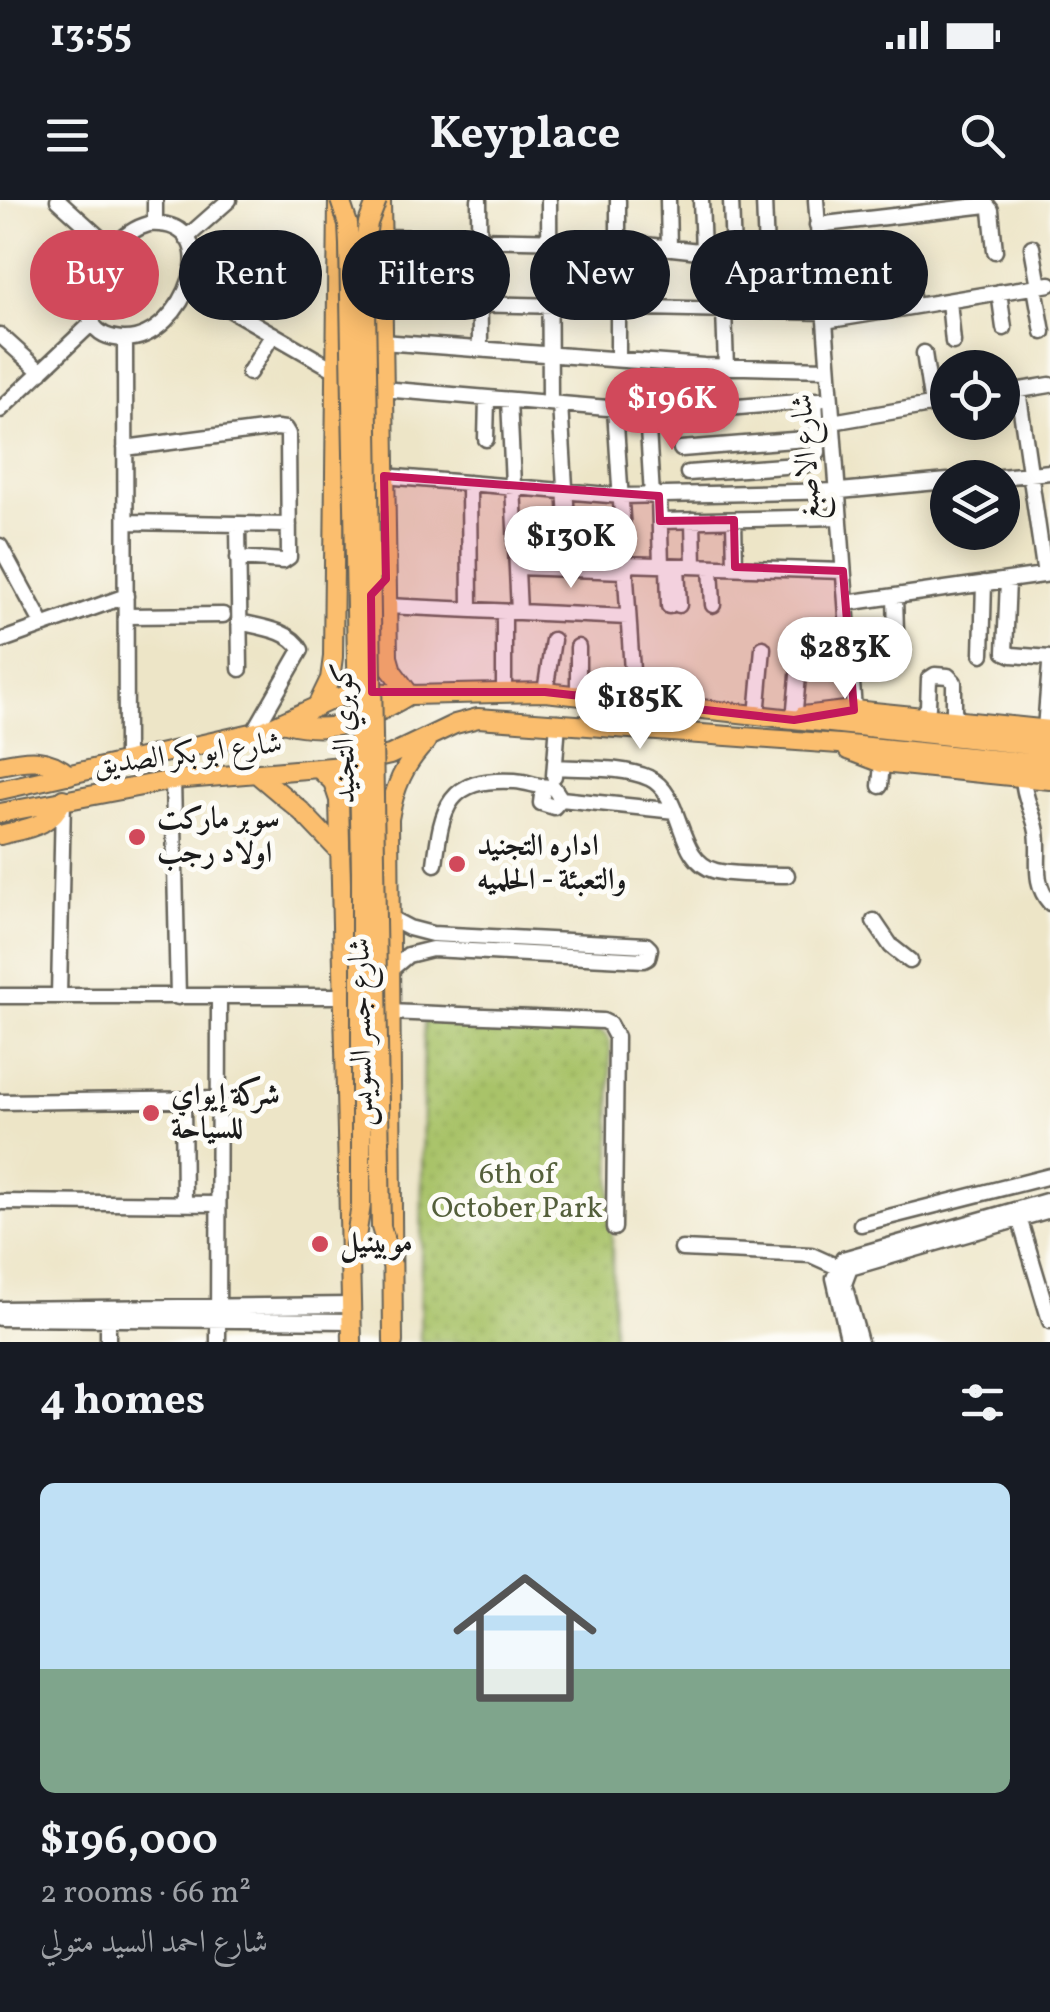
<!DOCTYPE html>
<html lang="en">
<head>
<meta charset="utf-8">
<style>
  body { margin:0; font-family:Vollkorn,Amiri,serif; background:#20242c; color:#f1f3f6; height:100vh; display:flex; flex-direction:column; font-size:38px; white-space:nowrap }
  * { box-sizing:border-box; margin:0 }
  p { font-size:32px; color:#9ea1a6 }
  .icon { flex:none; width:55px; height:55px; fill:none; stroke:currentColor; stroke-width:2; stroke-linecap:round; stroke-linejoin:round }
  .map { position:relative; height:1142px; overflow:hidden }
  .drawer { display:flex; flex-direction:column; background:#171b24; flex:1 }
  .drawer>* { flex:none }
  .hud { position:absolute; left:30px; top:30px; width:990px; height:90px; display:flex; gap:20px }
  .fabs { position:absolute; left:930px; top:150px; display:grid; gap:20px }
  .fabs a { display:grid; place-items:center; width:90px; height:90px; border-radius:50%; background:#171b24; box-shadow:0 5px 25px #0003; font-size:50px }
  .price { position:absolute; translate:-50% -85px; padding:0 22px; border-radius:35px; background:#fff; color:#222; font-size:32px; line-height:65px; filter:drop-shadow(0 2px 5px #0008) }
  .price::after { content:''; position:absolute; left:50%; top:60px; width:30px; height:22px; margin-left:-15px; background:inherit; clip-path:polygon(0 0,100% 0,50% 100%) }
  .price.active { background:#d1495b; color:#fff }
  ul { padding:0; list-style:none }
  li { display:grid; align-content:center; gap:20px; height:530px; padding:0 40px }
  li span { display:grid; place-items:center; height:310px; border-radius:15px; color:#555 }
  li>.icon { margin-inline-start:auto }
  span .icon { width:180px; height:180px; fill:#fffc; stroke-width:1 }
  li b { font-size:42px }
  h2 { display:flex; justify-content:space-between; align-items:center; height:120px; padding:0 40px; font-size:42px }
  .pill { padding:0 35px; border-radius:45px; background:#171b24; box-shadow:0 5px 25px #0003; font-size:35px; line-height:90px }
  .pill.active { background:#d1495b; color:#fff }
  .status { display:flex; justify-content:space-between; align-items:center; height:70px; padding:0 50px; background:#171b24; direction:ltr }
  .status svg { height:28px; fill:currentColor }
  header { display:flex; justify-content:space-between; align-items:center; height:130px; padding:0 40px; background:#171b24; font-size:45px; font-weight:700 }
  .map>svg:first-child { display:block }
  .grass { fill:url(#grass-dots); stroke:#627042; stroke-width:2.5 }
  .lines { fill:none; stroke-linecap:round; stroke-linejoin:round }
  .minor-casing { stroke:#656258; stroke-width:19 }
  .major-casing { stroke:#656258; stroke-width:22 }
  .minor { stroke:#fff; stroke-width:14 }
  .major { stroke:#fbbe6e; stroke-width:18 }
  .major-bridge-casing { stroke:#656258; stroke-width:22; stroke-linecap:butt }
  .major-bridge { stroke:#fbbe6e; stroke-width:18 }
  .marked { fill:#c2185b; fill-opacity:0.2; stroke:#c2185b; stroke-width:8; stroke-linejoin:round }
  .poi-dot { fill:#d1495b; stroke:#fdfcf7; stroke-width:4 }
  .labels { text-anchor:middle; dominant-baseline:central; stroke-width:10; stroke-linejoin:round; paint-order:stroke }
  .street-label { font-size:30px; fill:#1c1c1c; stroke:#fdfcf7 }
  .poi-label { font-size:30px; font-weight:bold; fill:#1c1c1c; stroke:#fdfcf7; text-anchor:start }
  .park-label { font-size:30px; fill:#545f3b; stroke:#fdfcf7 }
</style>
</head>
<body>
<div class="status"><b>13:55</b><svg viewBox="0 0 49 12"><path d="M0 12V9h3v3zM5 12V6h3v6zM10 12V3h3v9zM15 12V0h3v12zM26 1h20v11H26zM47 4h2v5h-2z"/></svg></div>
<header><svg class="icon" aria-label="menu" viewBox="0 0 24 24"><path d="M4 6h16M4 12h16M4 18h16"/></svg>Keyplace<svg class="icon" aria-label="search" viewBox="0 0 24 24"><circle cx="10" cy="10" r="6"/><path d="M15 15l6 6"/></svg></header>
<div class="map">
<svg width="1050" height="1142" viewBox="0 0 1050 1142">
  <defs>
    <pattern id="grass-dots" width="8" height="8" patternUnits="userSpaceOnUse" patternTransform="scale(2.5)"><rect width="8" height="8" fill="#a9c369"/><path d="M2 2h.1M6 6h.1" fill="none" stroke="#91a75a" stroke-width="1.8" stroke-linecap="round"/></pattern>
  </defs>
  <rect width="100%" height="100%" fill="#fdfcf7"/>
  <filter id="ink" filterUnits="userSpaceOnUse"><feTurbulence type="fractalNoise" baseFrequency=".01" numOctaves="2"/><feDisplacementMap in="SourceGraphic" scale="20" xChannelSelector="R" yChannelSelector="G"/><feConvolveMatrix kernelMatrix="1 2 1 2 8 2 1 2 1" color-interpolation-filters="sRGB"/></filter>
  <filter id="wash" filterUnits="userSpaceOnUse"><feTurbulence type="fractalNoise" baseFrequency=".0048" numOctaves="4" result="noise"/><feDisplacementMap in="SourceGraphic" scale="40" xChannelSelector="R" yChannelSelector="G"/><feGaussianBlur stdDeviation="2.25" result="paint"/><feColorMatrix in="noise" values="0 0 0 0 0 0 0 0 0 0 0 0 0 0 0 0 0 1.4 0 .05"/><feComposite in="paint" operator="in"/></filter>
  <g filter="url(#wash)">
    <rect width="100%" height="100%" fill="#ede5c7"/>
    <path class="grass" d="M424,818L588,825L605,834L610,842L613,1142H420Z"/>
  </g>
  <g filter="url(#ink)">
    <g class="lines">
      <defs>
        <path id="minor" d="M58,0L111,48
          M479,0L480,149
          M549,0L550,203
          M618,0V159
          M668,0L669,48
          M701,0L703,51
          M731,0L733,54
          M764,0L766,53
          M816,0L854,510
          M155,23V0
          M149,24C232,19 184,139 125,139C55,138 96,38 149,24Z
          M817,25L987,5L991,10L995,51
          M381,37L618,42L726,54L819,51
          M186,38L229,0
          M1032,47L1039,86
          M908,62L913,106
          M877,66L880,112
          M189,86L337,171
          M1035,87L1043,132
          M999,92L1004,128
          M949,101L953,142
          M382,102L824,112
          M724,110L726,167
          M825,121L1050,84
          M0,135L41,172
          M125,139L126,562
          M382,142L704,166L828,169
          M924,153L932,205
          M249,173L273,134
          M383,189L655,212
          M1018,190L1045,375
          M1002,193L1050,185
          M509,200L519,412
          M560,204L570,369
          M615,209L634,502
          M0,210L93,122
          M647,212L652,296
          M680,212L820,200
          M832,222L948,202
          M486,239L487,198
          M125,248L277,228L285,229L288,234L289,357L283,361L238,358
          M681,249L818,238
          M688,273L811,264L818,252L815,200
          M384,276L621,296L840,291L948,281
          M991,278L1050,272
          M469,283L470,410
          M659,296L661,365
          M693,320L694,366
          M734,320L735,367
          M660,321L839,317
          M126,322L289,325
          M238,324L240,469
          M0,346L43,425
          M625,364L843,371
          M668,366L669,406
          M518,367L625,371
          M677,367L679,405
          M711,367L713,405
          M1008,380L1005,452L1012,455L1050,458
          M895,396L896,433
          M846,403L1050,374
          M386,406L628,417
          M126,416L223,415
          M239,422C260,427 291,430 301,450L254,532
          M0,441L126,396
          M578,447V496
          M982,454L984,383
          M504,491V412
          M545,492L553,440
          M757,516L763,448
          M922,516L928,507L929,479L935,475L948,476L954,482V511L959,521
          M794,520L799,465
          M1045,529L1050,465
          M555,567C583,569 622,566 649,578C685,595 675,661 716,671C738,676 765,674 787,675
          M554,576L558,522
          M1023,577C1023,597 1034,613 1037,632C1041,658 1031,681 1050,703
          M173,580L178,797
          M880,586L882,563
          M561,599L675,611
          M435,664C442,607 447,577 515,581C529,582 540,588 553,587L561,599L554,607L541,603L543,588
          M388,717L409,728L432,734L646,745L650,749L648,758L644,760L432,749L408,755L389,771
          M874,721L891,746L910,761
          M0,796H343
          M59,796L63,599
          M389,812L603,821L609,824L616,837L614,1028
          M183,900L184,1004
          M0,902L218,899
          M0,1002L218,1004
          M1017,1011L1050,1121
          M861,1024L1050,976
          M682,1049L811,1055L842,1069
          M0,1109L352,1105
          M108,1114V1142
          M0,1118L352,1121
          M218,1142L219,797
          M849,1142L834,1078L843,1059L1050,1000
          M860,1142L844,1084L850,1068L1050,1010"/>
        <path id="major" d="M381,0L388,457L392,471L410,495
          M317,506L330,479L333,457L338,0
          M803,516L854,510L1050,530
          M286,523C334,536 369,519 409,495
          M848,550L882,563L1050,580
          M0,565C27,559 47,556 69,575
          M319,569L333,582L339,600L352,1142
          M256,573L301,611L341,653
          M0,590L265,530L333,499L363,491L410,495L545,492L1050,547
          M0,613L173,580L343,566L390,555L455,524L478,518L839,544L1050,565
          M0,635C28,628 51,627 63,599
          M393,1142L389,619C394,588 404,564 426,542"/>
      </defs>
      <use href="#minor" class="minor-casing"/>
      <use href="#major" class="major-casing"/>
      <use href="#minor" class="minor"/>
      <use href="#major" class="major"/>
      <defs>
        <path id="major-bridge" d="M340,0L348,24L349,45L361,671V1005L352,1063
          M377,0L368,23L365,45L381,1027L392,1065"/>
      </defs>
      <use href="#major-bridge" class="major-bridge-casing"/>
      <use href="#major-bridge" class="major-bridge"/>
    </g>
  </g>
  <path class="marked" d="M384,276L659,296L660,321L734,320L735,367L843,371L854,510L794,520L545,492H372L371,395L386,379Z"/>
  <g class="poi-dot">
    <circle cx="137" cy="637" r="10"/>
    <circle cx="457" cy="664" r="10"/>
    <circle cx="151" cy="913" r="10"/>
    <circle cx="320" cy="1044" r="10"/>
  </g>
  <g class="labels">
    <g class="street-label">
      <text transform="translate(807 257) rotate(-94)">شارع الاصبغ</text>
      <text transform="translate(345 533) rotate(-91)">كوبري التجنيد</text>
      <text transform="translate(188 555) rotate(-7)">شارع ابو بكر الصديق</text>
      <text transform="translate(362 832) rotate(-91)">شارع جسر السويس</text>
    </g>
    <g class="poi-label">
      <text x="157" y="620">سوبر ماركت<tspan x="157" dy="34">اولاد رجب</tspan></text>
      <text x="477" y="647">اداره التجنيد<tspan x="477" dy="34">والتعبئة - الحلميه</tspan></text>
      <text x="171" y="896">شركة إيواي<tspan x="171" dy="34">للسياحة</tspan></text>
      <text x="340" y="1044">موبينيل</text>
    </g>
    <g class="park-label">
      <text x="517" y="975">6th of<tspan x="517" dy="34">October Park</tspan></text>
    </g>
  </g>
</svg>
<div class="fabs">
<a><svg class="icon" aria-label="locate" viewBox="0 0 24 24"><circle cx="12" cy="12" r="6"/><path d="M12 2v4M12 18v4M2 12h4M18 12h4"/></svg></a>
<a><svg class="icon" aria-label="layers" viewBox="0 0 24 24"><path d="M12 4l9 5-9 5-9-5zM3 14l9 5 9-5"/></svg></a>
</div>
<b class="price active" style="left:672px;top:253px">$196K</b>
<b class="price" style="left:571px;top:391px">$130K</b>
<b class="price" style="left:845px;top:502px">$283K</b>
<b class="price" style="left:640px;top:552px">$185K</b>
<div class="hud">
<a class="pill active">Buy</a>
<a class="pill">Rent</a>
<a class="pill">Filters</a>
<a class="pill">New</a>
<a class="pill">Apartment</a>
</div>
</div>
<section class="drawer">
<h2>4 homes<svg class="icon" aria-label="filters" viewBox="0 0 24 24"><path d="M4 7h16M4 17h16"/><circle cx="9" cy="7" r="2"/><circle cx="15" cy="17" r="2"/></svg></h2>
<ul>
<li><span style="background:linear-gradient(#bfe0f5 60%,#7fa58c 0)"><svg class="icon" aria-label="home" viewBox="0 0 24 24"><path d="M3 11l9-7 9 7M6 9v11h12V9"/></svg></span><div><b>$196,000</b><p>2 rooms · 66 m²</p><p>شارع احمد السيد متولي</p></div></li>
</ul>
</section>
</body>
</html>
